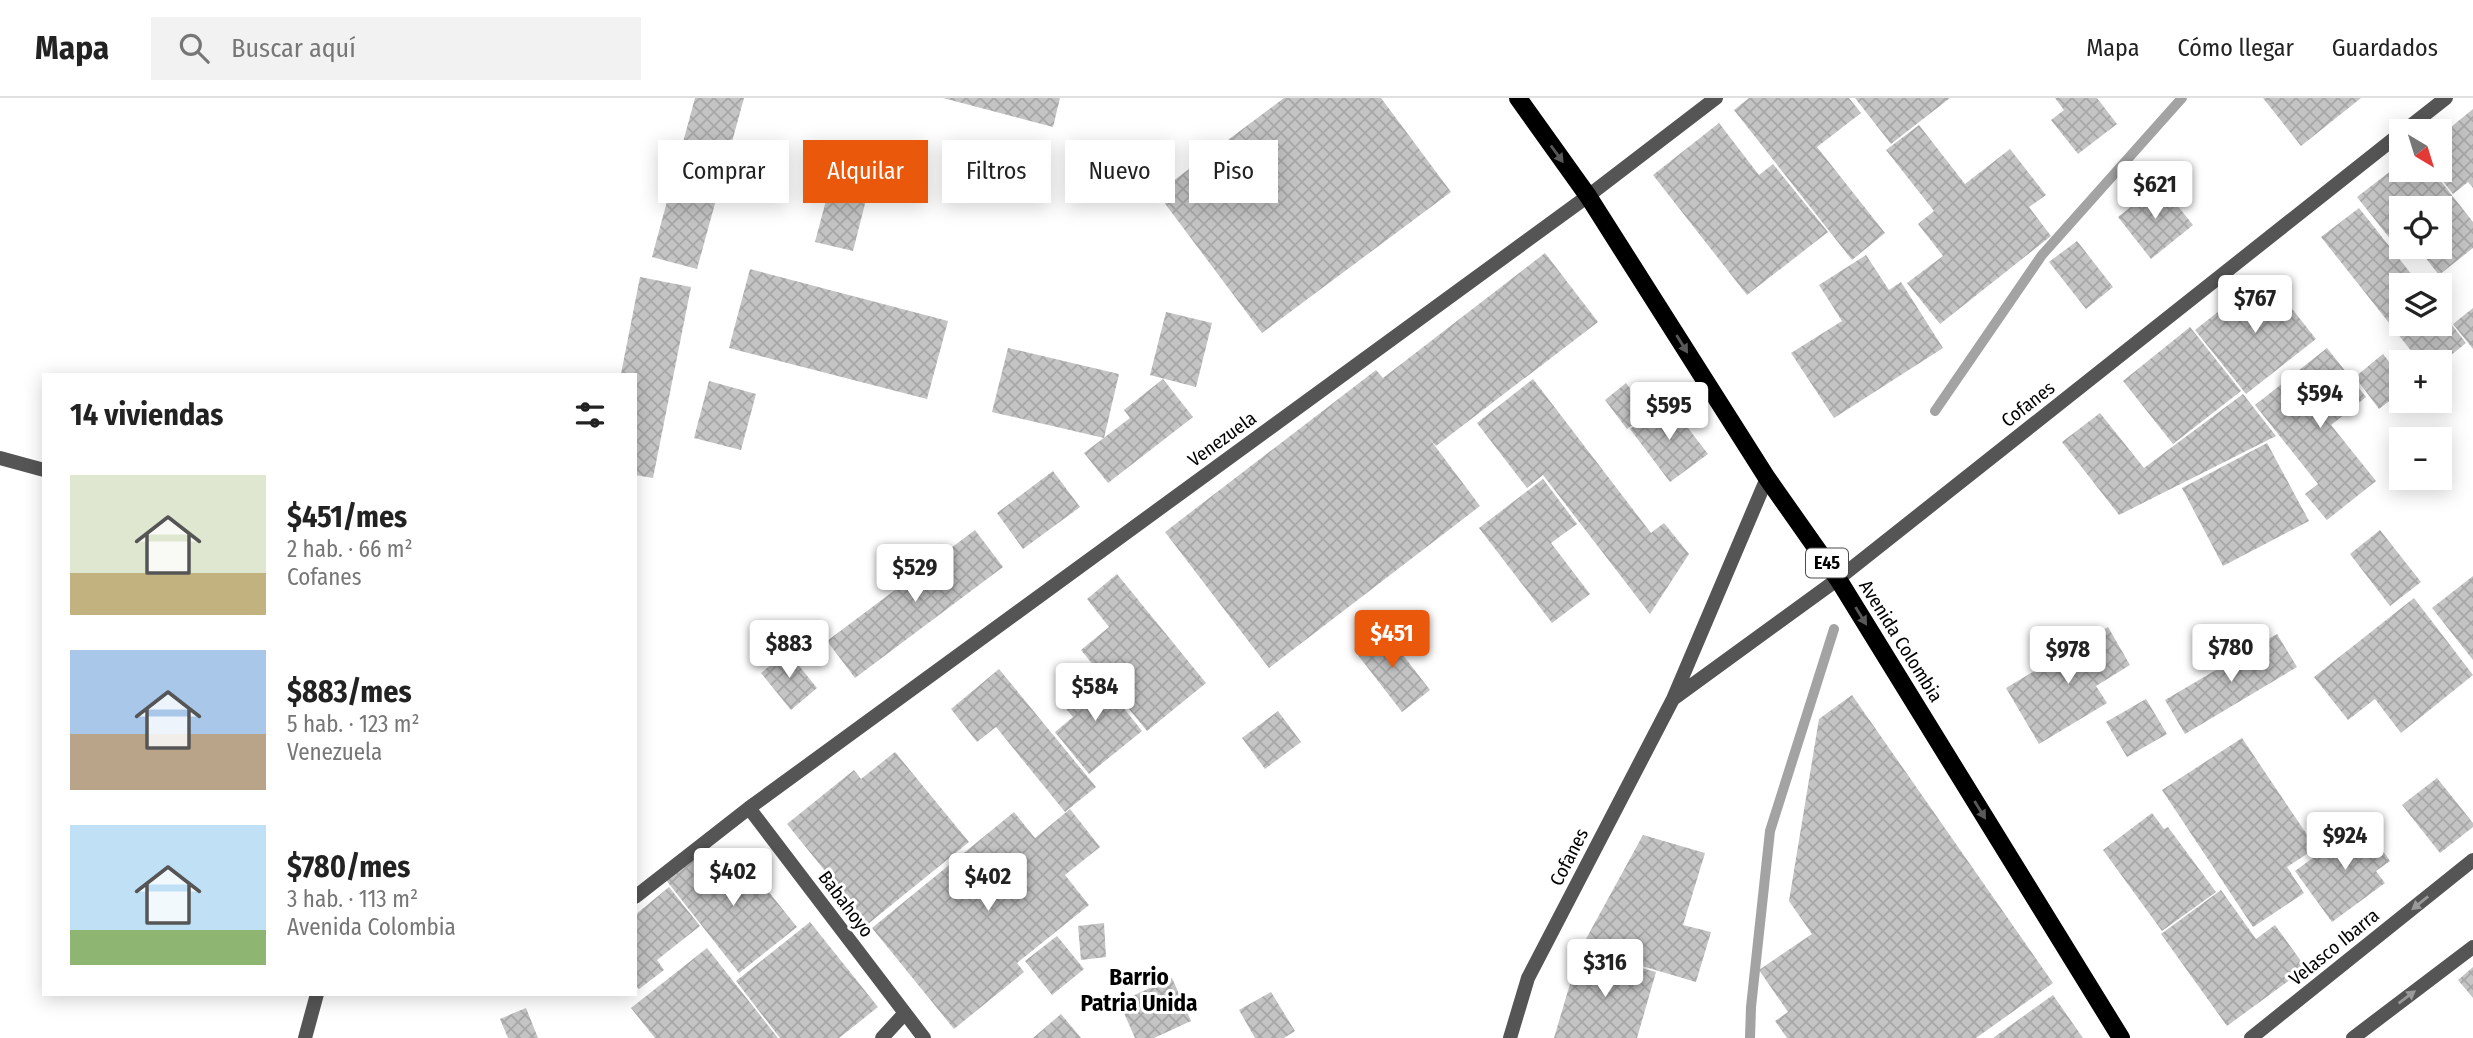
<!DOCTYPE html>
<html lang="es">
<head>
<meta charset="utf-8">
<style>
  body { margin:0; font-family:"Fira Sans Condensed",sans-serif; background:#f2f2f2; color:#222; height:100vh; display:flex; flex-direction:column; font-size:26px; white-space:nowrap }
  * { box-sizing:border-box; margin:0 }
  p { font-size:23px; color:#767676 }
  .icon { flex:none; width:38px; height:38px; fill:none; stroke:currentColor; stroke-width:2; stroke-linecap:round; stroke-linejoin:round }
  .map { position:relative; flex:1; overflow:hidden }
  .sheet { position:absolute; left:42px; top:275px; width:595px; height:623px; display:flex; flex-direction:column; background:#fff; border-radius:0px; box-shadow:0 4px 18px #0003 }
  .sheet>* { flex:none }
  .banner { position:absolute; left:658px; top:42px; width:665px; height:63px; display:flex; gap:14px }
  .needle { width:46px; rotate:142deg }
  .buttons { position:absolute; left:2389px; top:21px; display:grid; gap:14px }
  .buttons a { display:grid; place-items:center; width:63px; height:63px; border-radius:0px; background:#fff; box-shadow:0 4px 18px #0003; font-size:35px }
  .price { position:absolute; translate:-50% -60px; padding:0 16px; border-radius:7px; background:#fff; color:#222; font-size:23px; line-height:46px; filter:drop-shadow(0 2px 4px #0008) }
  .price::after { content:''; position:absolute; left:50%; top:42px; width:21px; height:16px; margin-left:-10px; background:inherit; clip-path:polygon(0 0,100% 0,50% 100%) }
  .price.selected { background:#ea580c; color:#fff }
  ul { padding:0; list-style:none }
  li { display:flex; align-items:center; gap:21px; height:175px; padding:0 28px }
  li span { display:grid; place-items:center; flex:none; width:196px; height:140px; border-radius:0px; color:#555 }
  li>.icon { margin-inline-start:auto }
  span .icon { width:84px; height:84px; fill:#fffc; stroke-width:1 }
  li b { font-size:30px }
  h2 { display:flex; justify-content:space-between; align-items:center; height:84px; padding:0 28px; font-size:30px }
  .tag { padding:0 24px; border-radius:0px; background:#fff; box-shadow:0 4px 18px #0003; font-size:24px; line-height:63px }
  .tag.selected { background:#ea580c; color:#fff }
  header { display:flex; align-items:center; gap:42px; box-sizing:border-box; height:98px; padding:0 35px; background:#fff; border-bottom:2px solid #e0e0e0 }
  header strong { font-size:33px }
  nav { display:flex; gap:38px; margin-inline-start:auto; font-size:24px }
  .search { width:490px; height:63px; background:#f2f2f2; display:flex; align-items:center; gap:18px; box-sizing:border-box; padding:0 24px; border-radius:0px; color:#767676; font-size:26px }
  .map>svg:first-child { display:block }
  .lines { fill:none; stroke-linecap:round; stroke-linejoin:round }
  .stream { stroke:#a3a3a3; stroke-width:10 }
  .building { fill:url(#building-cross-hatch) }
  .service { stroke:#555; stroke-width:14 }
  .minor { stroke:#555; stroke-width:14 }
  .primary { stroke:#000; stroke-width:18 }
  .oneway { fill:#595959 }
  .oneway2 { fill:#999 }
  .labels { text-anchor:middle; dominant-baseline:central; stroke-width:6; stroke-linejoin:round; paint-order:stroke }
  .shield { fill:#fff; stroke:#4c4c4c; stroke-width:2 }
  .shield-label { font-size:18px; font-weight:bold; fill:#000 }
  .street-label { font-size:19px; fill:#000; stroke:#fff }
  .quarter-label { font-size:23px; font-weight:bold; fill:#000; stroke:#fff }
</style>
</head>
<body>
<header>
<strong>Mapa</strong>
<div class="search"><svg class="icon" aria-label="search" viewBox="0 0 24 24"><circle cx="10" cy="10" r="6"/><path d="M15 15l6 6"/></svg>Buscar aquí</div>
<nav><a>Mapa</a><a>Cómo llegar</a><a>Guardados</a></nav>
</header>
<div class="map">
<svg width="2473" height="940" viewBox="0 0 2473 940">
  <defs>
    <pattern id="building-cross-hatch" width="8" height="8" patternUnits="userSpaceOnUse" patternTransform="scale(1.75)"><rect width="8" height="8" fill="#c4c4c4"/><path d="M0 0l8 8M0 8l8-8" fill="none" stroke="#a7a7a7"/></pattern>
  </defs>
  <rect width="100%" height="100%" fill="#fff"/>
  <g class="lines">
    <path class="stream" d="M1935,313L2042,157L2182,0
      M1750,940L1751,909L1770,733L1834,531"/>
  </g>
  <path class="building" d="M695,0H744L697,171L652,159Z
    M943,0H1060L1053,29Z
    M1284,0H1381L1451,94L1262,235L1157,95Z
    M1749,0H1849L1861,15L1817,49L1885,135L1852,162L1734,12Z
    M1855,0H1950L1891,46Z
    M2055,0H2097L2117,26L2078,56L2051,22L2064,12Z
    M2263,0H2361L2301,48Z
    M2473,11V90L2468,84L2453,96L2434,72H2440V38Z
    M1719,25L1759,77L1773,66L1828,134L1747,197L1653,77Z
    M1919,27L1965,86L2010,51L2046,97L2029,109L2051,138L1940,226L1907,185L1943,158L1918,126L1934,113L1886,52Z
    M2401,65V72H2432L2473,124V150L2439,177L2417,149H2440V110H2401V150L2399,152L2357,99Z
    M832,80L869,90L853,153L815,144Z
    M2160,86L2193,127L2151,161L2118,119Z
    M2359,110L2420,187H2401V226H2440V212L2466,245L2440,266V264H2420L2321,139Z
    M2077,143L2113,189L2086,211L2049,164Z
    M1545,155L1598,224L1436,348L1429,340L1480,408L1269,570L1165,434L1376,272L1383,280Z
    M1866,157L1889,192L1901,184L1943,250L1834,320L1791,255L1842,223L1819,187Z
    M750,171L948,223L927,301L729,250Z
    M2265,177L2316,241L2246,296L2195,232Z
    M640,179L691,189L653,380L635,377V276H621Z
    M2473,210V251L2453,226Z
    M1166,214L1212,225L1196,289L1150,277Z
    M2190,229L2241,293L2173,346L2123,283Z
    M1008,250L1119,276L1104,340L992,314Z
    M2327,250L2366,299L2331,327L2376,383L2327,422L2305,396L2318,386L2255,307Z
    M2383,256L2401,279V294L2379,311L2355,279Z
    M1163,281L1193,319L1108,385L1084,355L1130,320L1124,312Z
    M1533,281L1651,435L1664,425L1689,456L1650,516L1543,377L1527,390L1477,325Z
    M709,283L756,296L741,352L694,340Z
    M1626,285L1648,315L1627,331L1605,302Z
    M2243,296L2276,338L2119,417L2062,344L2100,315L2144,370Z
    M1667,303L1708,356L1670,384L1630,331Z
    M2267,345L2309,423L2223,468L2182,390Z
    M1053,373L1080,409L1023,451L997,415Z
    M1543,381L1577,426L1551,445L1590,496L1552,525L1479,430Z
    M975,432L1003,469L855,580L827,543Z
    M2380,432L2421,484L2390,508L2350,456Z
    M1117,476L1206,585L1147,633L1081,552L1109,529L1087,501Z
    M2473,478V562L2432,510Z
    M2414,500L2473,577L2401,635L2375,601L2348,622L2314,579Z
    M2108,529L2130,567L2096,588L2107,605L2039,646L2006,590Z
    M1382,530L1430,592L1402,614L1354,552Z
    M2277,536L2297,569L2185,636L2165,602Z
    M787,553L817,590L791,612L761,575Z
    M999,571L1096,689L1065,714L996,629L977,644L951,611Z
    M1094,573L1142,633L1089,676L1055,634L1073,619L1058,601Z
    M1852,597L2053,885L1976,940H1787L1775,923L1788,914L1759,872L1812,836L1789,803L1819,621Z
    M2146,601L2167,636L2127,659L2106,624Z
    M1278,613L1301,644L1265,671L1242,640Z
    M2242,640L2316,750L2287,769L2304,795L2253,829L2162,692Z
    M895,654L969,744L868,826L787,726L854,672L861,681Z
    M2437,680L2473,725V729L2440,755L2402,707Z
    M1070,711L1100,749L1065,777L1089,807L1017,865L1024,874L954,931L872,830L1014,714L1035,740Z
    M2152,715L2164,731L2168,729L2216,794L2162,833L2103,752Z
    M2362,724L2390,763L2376,773L2385,785L2332,824L2295,773Z
    M1643,737L1705,755L1683,827L1711,834L1696,884L1581,850Z
    M735,752L797,829L739,875L666,782L695,759L708,774Z
    M669,789L700,828L657,862L664,872L639,891L635,887V817Z
    M2221,792L2256,841L2275,827L2306,870L2227,928L2161,836Z
    M810,824L878,909L839,940H780L736,883Z
    M1104,825L1106,859L1081,862L1078,828Z
    M1057,838L1084,871L1052,897L1025,863Z
    M707,850L778,940H655L631,910Z
    M1580,852L1656,874L1637,940H1554Z
    M2473,869V900L2458,882Z
    M1172,880L1191,923L1154,940H1135L1119,904Z
    M1271,894L1295,933L1284,940H1255L1239,912Z
    M2053,897L2083,940H1993Z
    M526,910L538,940H508L500,921Z
    M1061,916L1081,940H1033Z"/>
  <g class="lines">
    <path class="service" d="M0,360L44,372
      M305,940L317,896"/>
    <path class="minor" d="M2404,33L2446,0
      M1673,601L1838,481L2401,35
      M749,710L1588,98L1716,0
      M635,799L749,710L924,940
      M882,940L905,915
      M1510,940L1528,880L1673,601L1767,380
      M2251,940L2473,762
      M2353,940L2473,849"/>
    <path class="primary" d="M1518,0L1588,98L1767,380L1838,481L2121,940"/>
  </g>
  <defs><path id="oneway-solid" d="M-6-.8H1V-3.2L6.5 0L1 3.2V.8H-6Z" transform="scale(1.75)"/></defs>
  <g class="oneway">
    <use href="#oneway-solid" transform="translate(1557 56) rotate(54)"/>
    <use href="#oneway-solid" transform="translate(1682 246) rotate(58)"/>
    <use href="#oneway-solid" transform="translate(1861 518) rotate(58)"/>
    <use href="#oneway-solid" transform="translate(1980 712) rotate(58)"/>
  </g>
  <g class="oneway2">
    <use href="#oneway-solid" transform="translate(2420 805) rotate(141)"/>
    <use href="#oneway-solid" transform="translate(2407 899) rotate(-37)"/>
  </g>
  <g class="labels">
    <rect class="shield" x="1806" y="450.5" width="42" height="29" rx="5"/>
    <g class="shield-label">
      <text x="1827" y="465">E45</text>
    </g>
    <g class="street-label">
      <text transform="translate(2028 306) rotate(-38)">Cofanes</text>
      <text transform="translate(1222 341) rotate(-36)">Venezuela</text>
      <text transform="translate(1901 543) rotate(58)">Avenida Colombia</text>
      <text transform="translate(1569 759) rotate(-63)">Cofanes</text>
      <text transform="translate(846 806) rotate(53)">Babahoyo</text>
      <text transform="translate(2334 849) rotate(-39)">Velasco Ibarra</text>
    </g>
    <g class="quarter-label">
      <text x="1139" y="879">Barrio<tspan x="1139" dy="26">Patria Unida</tspan></text>
    </g>
  </g>
</svg>
<div class="buttons">
<a><svg class="needle" viewBox="-14 -14 28 28"><path d="M0-13l5 13h-10z" fill="#e53935"/><path d="M0 13l5-13h-10z" fill="#767676"/></svg></a>
<a><svg class="icon" aria-label="locate" viewBox="0 0 24 24"><circle cx="12" cy="12" r="6"/><path d="M12 2v4M12 18v4M2 12h4M18 12h4"/></svg></a>
<a><svg class="icon" aria-label="layers" viewBox="0 0 24 24"><path d="M12 4l9 5-9 5-9-5zM3 14l9 5 9-5"/></svg></a>
<a>+</a>
<a>−</a>
</div>
<b class="price" style="left:2155px;top:123px">$621</b>
<b class="price" style="left:2255px;top:237px">$767</b>
<b class="price" style="left:2320px;top:332px">$594</b>
<b class="price" style="left:1669px;top:344px">$595</b>
<b class="price" style="left:915px;top:506px">$529</b>
<b class="price selected" style="left:1392px;top:572px">$451</b>
<b class="price" style="left:789px;top:582px">$883</b>
<b class="price" style="left:2231px;top:586px">$780</b>
<b class="price" style="left:2068px;top:588px">$978</b>
<b class="price" style="left:1095px;top:625px">$584</b>
<b class="price" style="left:2345px;top:774px">$924</b>
<b class="price" style="left:733px;top:810px">$402</b>
<b class="price" style="left:988px;top:815px">$402</b>
<b class="price" style="left:1605px;top:901px">$316</b>
<div class="banner">
<a class="tag">Comprar</a>
<a class="tag selected">Alquilar</a>
<a class="tag">Filtros</a>
<a class="tag">Nuevo</a>
<a class="tag">Piso</a>
</div>
<section class="sheet">
<h2>14 viviendas<svg class="icon" aria-label="filters" viewBox="0 0 24 24"><path d="M4 7h16M4 17h16"/><circle cx="9" cy="7" r="2"/><circle cx="15" cy="17" r="2"/></svg></h2>
<ul>
<li><span style="background:linear-gradient(#dfe7d0 70%,#c2b280 0)"><svg class="icon" aria-label="home" viewBox="0 0 24 24"><path d="M3 11l9-7 9 7M6 9v11h12V9"/></svg></span><div><b>$451/mes</b><p>2 hab. · 66 m²</p><p>Cofanes</p></div></li>
<li><span style="background:linear-gradient(#a9c7e8 60%,#b9a48a 0)"><svg class="icon" aria-label="home" viewBox="0 0 24 24"><path d="M3 11l9-7 9 7M6 9v11h12V9"/></svg></span><div><b>$883/mes</b><p>5 hab. · 123 m²</p><p>Venezuela</p></div></li>
<li><span style="background:linear-gradient(#bfe0f5 75%,#8fb573 0)"><svg class="icon" aria-label="home" viewBox="0 0 24 24"><path d="M3 11l9-7 9 7M6 9v11h12V9"/></svg></span><div><b>$780/mes</b><p>3 hab. · 113 m²</p><p>Avenida Colombia</p></div></li>
</ul>
</section>
</div>
</body>
</html>
